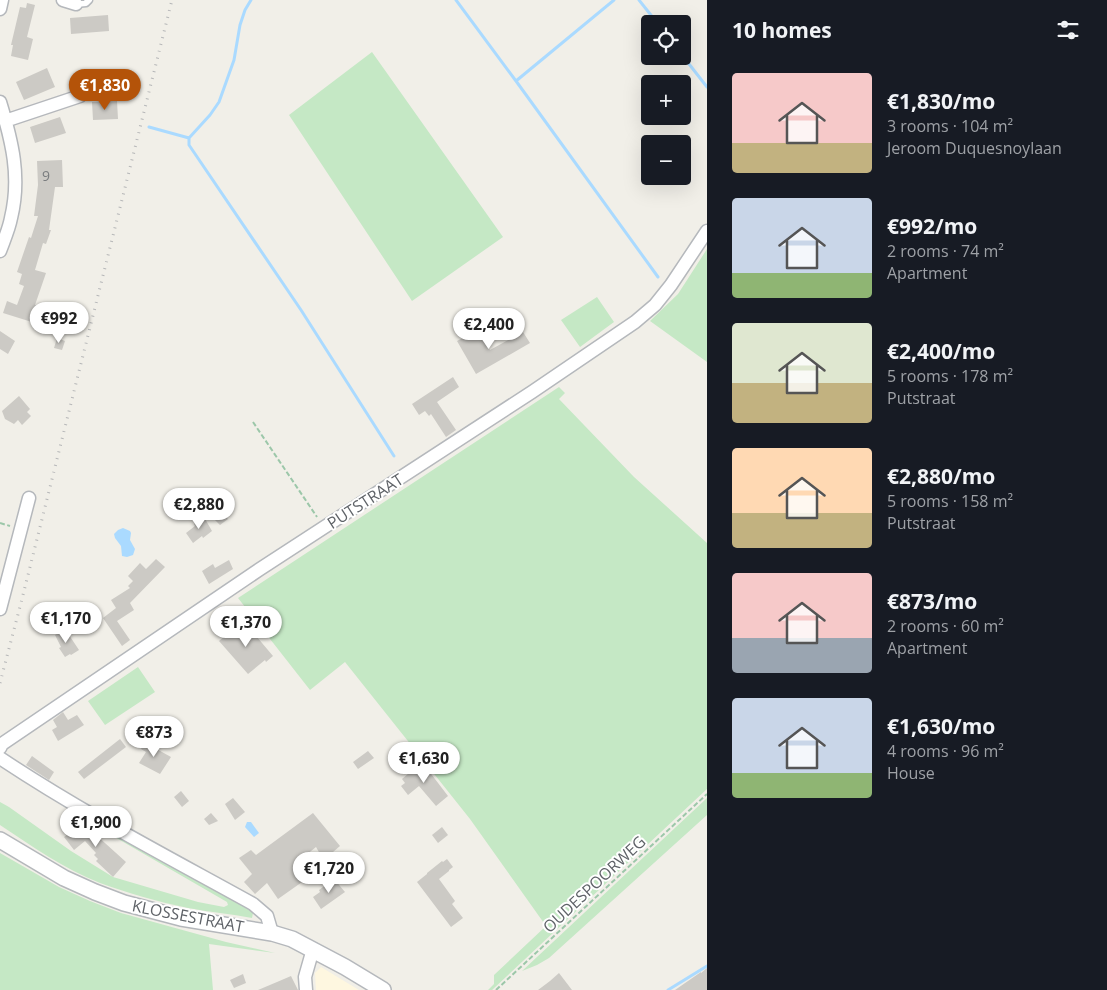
<!DOCTYPE html>
<html lang="en">
<head>
<meta charset="utf-8">
<style>
  body { margin:0; font-family:"Open Sans",sans-serif; background:#242831; color:#f1f3f6; height:100vh; display:flex; flex-direction:column; font-size:19px; white-space:nowrap }
  * { box-sizing:border-box; margin:0 }
  p { font-size:16px; color:#9ea1a6 }
  .icon { flex:none; width:28px; height:28px; fill:none; stroke:currentColor; stroke-width:2; stroke-linecap:round; stroke-linejoin:round }
  .map { position:relative; flex:1; overflow:hidden }
  .details { display:flex; flex-direction:column; background:#171b24; width:400px }
  .details>* { flex:none }
  .controls { position:absolute; left:641px; top:15px; display:grid; gap:10px }
  .controls a { display:grid; place-items:center; width:50px; height:50px; border-radius:5px; background:#171b24; box-shadow:0 5px 20px #0002; font-size:25px }
  .price { position:absolute; translate:-50% -42px; padding:0 11px; border-radius:18px; background:#fff; color:#222; font-size:16px; line-height:32px; filter:drop-shadow(0 1px 2px #0008) }
  .price::after { content:''; position:absolute; left:50%; top:30px; width:15px; height:11px; margin-left:-8px; background:inherit; clip-path:polygon(0 0,100% 0,50% 100%) }
  .price.active { background:#b45309; color:#fff }
  ul { padding:0; list-style:none }
  li { display:flex; align-items:center; gap:15px; height:125px; padding:0 25px }
  li span { display:grid; place-items:center; flex:none; width:140px; height:100px; border-radius:5px; color:#555 }
  li>.icon { margin-inline-start:auto }
  span .icon { width:60px; height:60px; fill:#fffc; stroke-width:1 }
  li b { font-size:21px }
  h2 { display:flex; justify-content:space-between; align-items:center; height:60px; padding:0 25px; font-size:21px }
  main { display:flex; flex:1; min-height:0 }
  .map>svg:first-child { display:block }
  .commercial { fill:#fef7e0 }
  .green { fill:#c5e8c5 }
  .water { fill:#aadaff }
  .lines { fill:none; stroke-linecap:round; stroke-linejoin:round }
  .stream { stroke:#aadaff; stroke-width:3 }
  .building { fill:#cccac5 }
  .service-casing { stroke:#b5b8bc; stroke-width:9 }
  .minor-casing { stroke:#b5b8bc; stroke-width:15 }
  .tertiary-casing { stroke:#b5b8bc; stroke-width:18 }
  .path { stroke:#9cc7a9; stroke-width:2; stroke-dasharray:5 2.5; stroke-linecap:butt }
  .service { stroke:#fff; stroke-width:6 }
  .minor { stroke:#fff; stroke-width:12 }
  .tertiary { stroke:#fff; stroke-width:15 }
  .rail { stroke:#b6b7b8; stroke-width:3; stroke-dasharray:1 6; stroke-linecap:butt }
  .labels { text-anchor:middle; dominant-baseline:central; stroke-width:4; stroke-linejoin:round; paint-order:stroke }
  .number-label { font-size:14px; fill:#7a7d7f }
  .street-label { font-size:16px; fill:#5f6368; stroke:#fff }
</style>
</head>
<body>
<main>
<div class="map">
<svg width="707" height="990" viewBox="0 0 707 990">
  <rect width="100%" height="100%" fill="#f1efe8"/>
  <path class="commercial" d="M321,967L359,990H316L315,973Z"/>
  <path class="green" d="M372,52L503,237L412,301L289,115Z
    M707,249V362L650,321L678,294Z
    M597,297L614,322L580,347L561,320Z
    M559,387L565,393L559,399L634,477L707,543V789L492,990H488L494,984V975L546,926L470,819L345,662L310,690L238,598Z
    M138,667L155,692L105,725L88,701Z
    M707,798V815L549,958L537,965L522,971Z
    M0,802L9,807L71,851L113,877L198,902L224,907L228,905L227,902L106,832L108,830L250,910L253,913L252,918C231,914 209,912 188,908C158,902 128,893 100,883C64,869 32,846 0,825Z
    M0,853L59,887L90,901L121,913L226,942L275,953L209,944L213,990H0Z"/>
  <path class="water" d="M123,528L130,531L131,533L130,540L135,549L133,555L127,557L122,556L121,546L115,538L114,534L118,530Z
    M247,822H251L259,833L254,837L245,827Z"/>
  <g class="lines">
    <path class="stream" d="M456,0L516,81L614,0
      M639,0L658,24
      M682,55L707,87
      M516,81L658,277
      M149,127L189,138L210,115L219,102L234,60L240,25L245,10L251,0
      M189,138V145L301,310L394,456
      M668,990L707,966"/>
  </g>
  <path class="building" d="M27,3L35,5L27,37L33,39L28,60L11,56L13,45H11L20,7L26,8Z
    M108,15L109,31L71,34L70,18Z
    M47,68L55,87L24,100L16,82Z
    M117,101L118,119L93,120L92,102Z
    M60,117L66,133L35,143L30,127Z
    M62,160L63,187H55L49,230H51L46,244L43,243L35,270L46,273L35,305L40,307L35,323L3,313L7,301L17,305L24,286L19,284L22,274L17,272L29,237L31,238L38,216H34L38,185L37,161Z
    M478,330L490,350L523,332L530,343L476,374L457,341Z
    M0,331L15,341L8,354L0,349Z
    M57,338L65,341L62,350L54,348Z
    M453,377L459,387L437,402L456,430L446,437L431,414L429,416L425,411L419,415L412,404Z
    M19,396L30,409L27,412L31,416L22,425L18,420L14,424L5,419L2,411Z
    M196,498L203,506L195,512L188,503Z
    M216,503L228,519L220,525L206,511Z
    M204,517L212,531L203,538L202,536L193,543L186,533L195,526L194,524Z
    M156,559L165,567L130,603L134,610L117,621L130,640L122,646L103,618L116,608L111,600L130,588L128,586L133,581L128,576L140,563L146,569Z
    M229,560L233,569L209,584L202,571L213,564L215,568Z
    M240,623L249,633L252,631L273,656L266,662L265,660L248,674L219,641Z
    M65,629L79,650L71,655L70,654L65,657L59,648L61,647L55,635Z
    M63,712L68,720L77,715L84,725L58,741L52,730L57,727L53,720Z
    M120,739L126,747L84,779L78,772Z
    M146,740L154,744L153,747L171,757L160,774L139,763L146,752L141,749Z
    M368,751L374,758L358,769L353,762Z
    M32,756L54,772L49,780L26,765Z
    M422,762L448,796L436,806L419,786L408,795L401,786L405,783L402,779Z
    M181,791L189,801L182,807L174,797Z
    M233,798L245,812L235,820L225,804Z
    M211,813L218,821L209,825L204,819Z
    M313,813L340,846L326,858L322,853L320,854L316,847L301,859L312,875L278,899L267,883L255,894L244,882L252,874L239,858L251,850L256,855Z
    M87,821L99,828L95,834L126,862L113,877L96,861L98,859L94,855L96,853L85,841L74,850L64,837L78,827L83,829Z
    M442,827L448,835L438,843L432,835Z
    M447,859L453,867L449,870V871L439,879L455,901L452,904L463,918L451,927L417,882L427,874V873L442,861L443,862Z
    M334,879L345,892L321,909L313,897L320,892L319,890Z
    M707,968V990H675L701,972V973Z
    M559,973L572,990H538L550,981Z
    M243,974L246,983L234,988L230,980Z
    M291,976L298,990H258L277,982Z"/>
  <g class="lines">
    <defs>
      <path id="service" d="M76,4L86,3L89,0"/>
      <path id="minor" d="M63,0L76,4
        M0,9L2,0
        M0,102C12,141 21,177 11,218C9,229 4,240 0,251
        M5,121L80,96
        M0,609L29,498
        M0,748L2,744L260,569L532,392L635,322L655,305L671,285L707,231
        M0,758C81,812 168,857 253,904L267,916L272,933
        M306,990L305,977L313,949"/>
      <path id="tertiary" d="M0,840L64,878L95,892L124,903L181,918L272,933L292,939L345,967L383,990"/>
    </defs>
    <use href="#service" class="service-casing"/>
    <use href="#minor" class="minor-casing"/>
    <use href="#tertiary" class="tertiary-casing"/>
    <path class="path" d="M253,422L317,517
      M0,523L10,526
      M496,990L707,794"/>
    <use href="#service" class="service"/>
    <use href="#minor" class="minor"/>
    <use href="#tertiary" class="tertiary"/>
    <path class="rail" d="M0,683L22,599L172,0"/>
  </g>
  <g class="labels">
    <g class="number-label">
      <text x="46" y="175">9</text>
    </g>
    <g class="street-label">
      <text transform="translate(365 501) rotate(-33)">PUTSTRAAT</text>
      <text transform="translate(594 884) rotate(-43)">OUDESPOORWEG</text>
      <text transform="translate(188 916) rotate(11)">KLOSSESTRAAT</text>
    </g>
  </g>
</svg>
<div class="controls">
<a><svg class="icon" aria-label="locate" viewBox="0 0 24 24"><circle cx="12" cy="12" r="6"/><path d="M12 2v4M12 18v4M2 12h4M18 12h4"/></svg></a>
<a>+</a>
<a>−</a>
</div>
<b class="price active" style="left:105px;top:111px">€1,830</b>
<b class="price" style="left:59px;top:344px">€992</b>
<b class="price" style="left:489px;top:350px">€2,400</b>
<b class="price" style="left:199px;top:530px">€2,880</b>
<b class="price" style="left:66px;top:644px">€1,170</b>
<b class="price" style="left:246px;top:648px">€1,370</b>
<b class="price" style="left:154px;top:758px">€873</b>
<b class="price" style="left:424px;top:784px">€1,630</b>
<b class="price" style="left:96px;top:848px">€1,900</b>
<b class="price" style="left:329px;top:894px">€1,720</b>
</div>
<section class="details">
<h2>10 homes<svg class="icon" aria-label="filters" viewBox="0 0 24 24"><path d="M4 7h16M4 17h16"/><circle cx="9" cy="7" r="2"/><circle cx="15" cy="17" r="2"/></svg></h2>
<ul>
<li><span style="background:linear-gradient(#f6c9c9 70%,#c2b280 0)"><svg class="icon" aria-label="home" viewBox="0 0 24 24"><path d="M3 11l9-7 9 7M6 9v11h12V9"/></svg></span><div><b>€1,830/mo</b><p>3 rooms · 104 m²</p><p>Jeroom Duquesnoylaan</p></div></li>
<li><span style="background:linear-gradient(#c9d6e8 75%,#8fb573 0)"><svg class="icon" aria-label="home" viewBox="0 0 24 24"><path d="M3 11l9-7 9 7M6 9v11h12V9"/></svg></span><div><b>€992/mo</b><p>2 rooms · 74 m²</p><p>Apartment</p></div></li>
<li><span style="background:linear-gradient(#dfe7d0 60%,#c2b280 0)"><svg class="icon" aria-label="home" viewBox="0 0 24 24"><path d="M3 11l9-7 9 7M6 9v11h12V9"/></svg></span><div><b>€2,400/mo</b><p>5 rooms · 178 m²</p><p>Putstraat</p></div></li>
<li><span style="background:linear-gradient(#ffd9b3 65%,#c2b280 0)"><svg class="icon" aria-label="home" viewBox="0 0 24 24"><path d="M3 11l9-7 9 7M6 9v11h12V9"/></svg></span><div><b>€2,880/mo</b><p>5 rooms · 158 m²</p><p>Putstraat</p></div></li>
<li><span style="background:linear-gradient(#f6c9c9 65%,#9aa5b1 0)"><svg class="icon" aria-label="home" viewBox="0 0 24 24"><path d="M3 11l9-7 9 7M6 9v11h12V9"/></svg></span><div><b>€873/mo</b><p>2 rooms · 60 m²</p><p>Apartment</p></div></li>
<li><span style="background:linear-gradient(#c9d6e8 75%,#8fb573 0)"><svg class="icon" aria-label="home" viewBox="0 0 24 24"><path d="M3 11l9-7 9 7M6 9v11h12V9"/></svg></span><div><b>€1,630/mo</b><p>4 rooms · 96 m²</p><p>House</p></div></li>
</ul>
</section>
</main>
</body>
</html>
